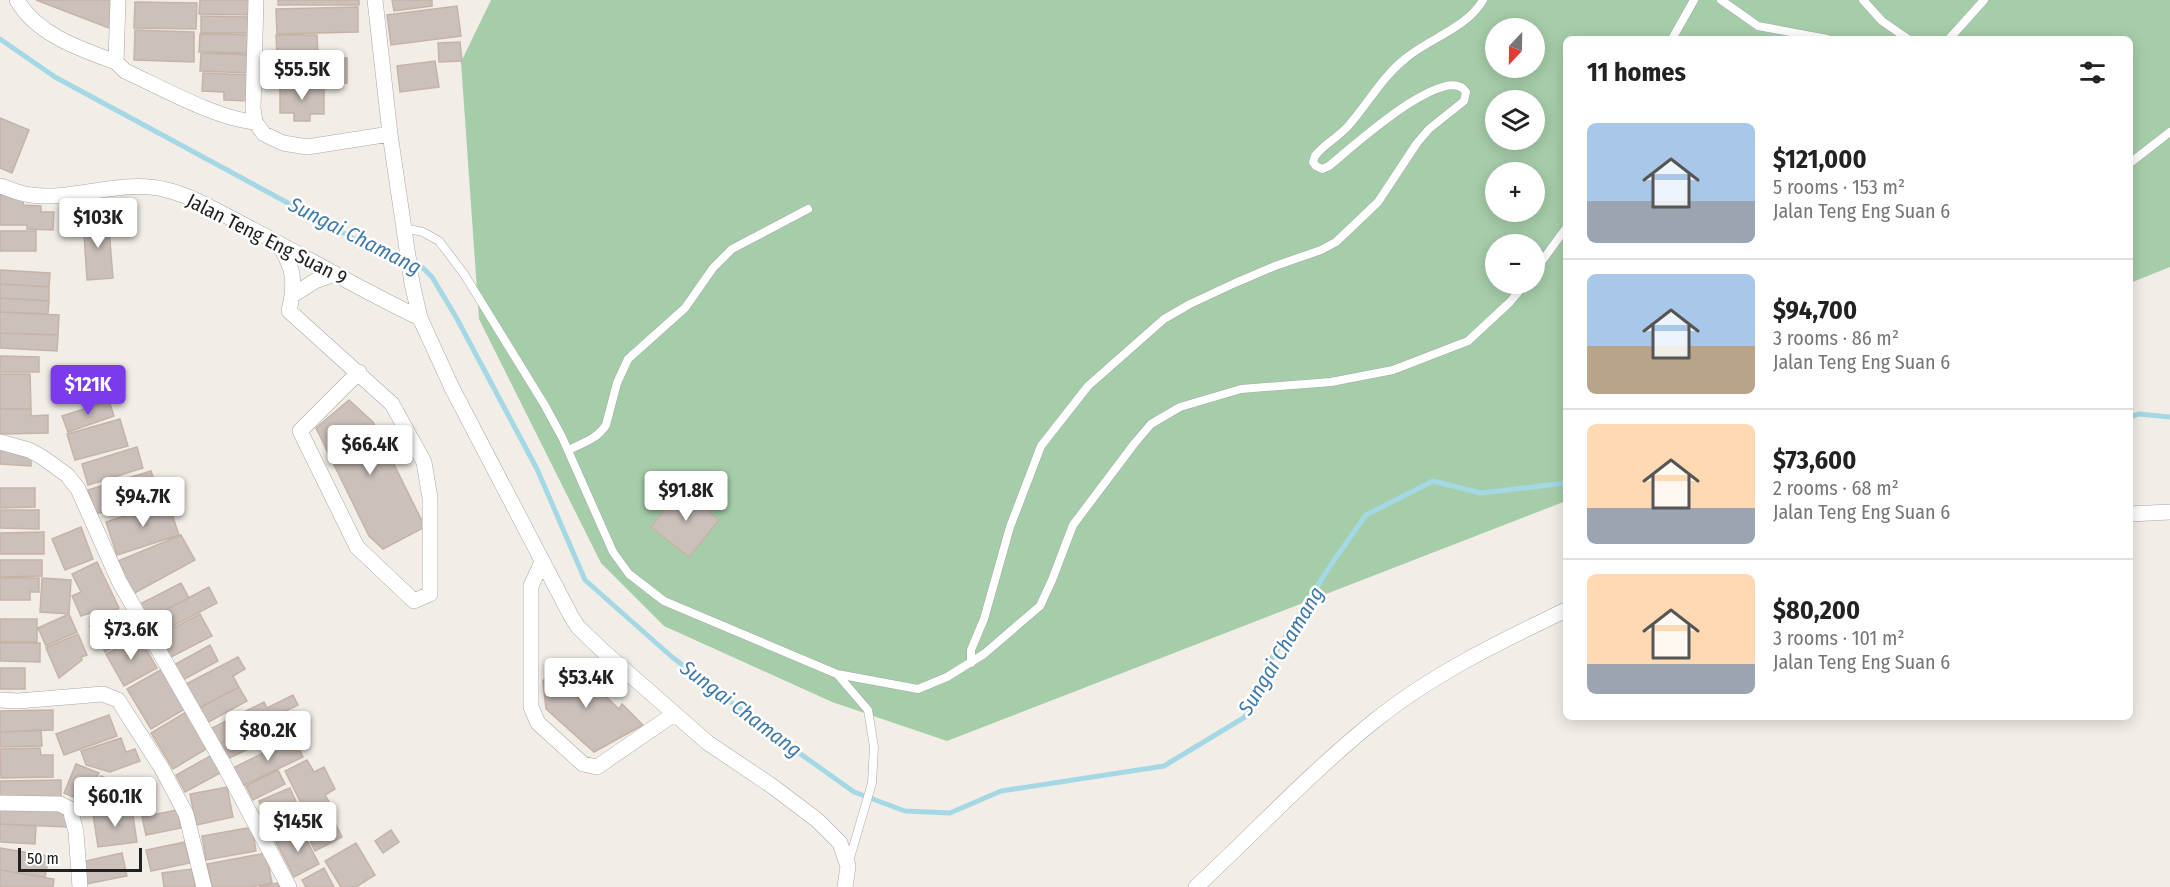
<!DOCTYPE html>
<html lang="en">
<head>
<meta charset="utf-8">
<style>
  body { margin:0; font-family:"Fira Sans Condensed",sans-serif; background:#f2f2f2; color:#222; height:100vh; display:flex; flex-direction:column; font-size:22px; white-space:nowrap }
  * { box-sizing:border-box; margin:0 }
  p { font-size:20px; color:#767676 }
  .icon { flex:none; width:33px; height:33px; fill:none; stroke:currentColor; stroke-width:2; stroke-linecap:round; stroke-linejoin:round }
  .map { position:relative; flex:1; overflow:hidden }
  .sheet { position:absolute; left:1563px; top:36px; width:570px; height:684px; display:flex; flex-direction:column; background:#fff; border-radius:9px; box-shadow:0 3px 15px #0003 }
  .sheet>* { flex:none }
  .needle { width:39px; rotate:202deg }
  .buttons { position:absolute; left:1485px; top:18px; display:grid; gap:12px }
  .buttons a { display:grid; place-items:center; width:60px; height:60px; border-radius:50%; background:#fff; box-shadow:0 3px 15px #0003; font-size:30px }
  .scale { position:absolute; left:18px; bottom:15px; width:124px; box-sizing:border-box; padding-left:6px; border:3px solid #212121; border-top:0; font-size:16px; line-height:21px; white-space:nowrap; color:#212121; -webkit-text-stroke:4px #fff; paint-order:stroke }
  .price { position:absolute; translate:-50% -51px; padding:0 14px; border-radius:6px; background:#fff; color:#222; font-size:20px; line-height:39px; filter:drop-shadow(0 2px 3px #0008) }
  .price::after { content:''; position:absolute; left:50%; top:36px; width:18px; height:14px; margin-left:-9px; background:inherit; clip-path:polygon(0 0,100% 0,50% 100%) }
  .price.active { background:#7c3aed; color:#fff }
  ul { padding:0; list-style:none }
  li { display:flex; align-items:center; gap:18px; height:150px; padding:0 24px }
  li+li { border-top:2px solid #e0e0e0 }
  li span { display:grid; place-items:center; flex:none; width:168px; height:120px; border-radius:9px; color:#555 }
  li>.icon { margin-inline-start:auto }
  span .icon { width:72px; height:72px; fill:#fffc; stroke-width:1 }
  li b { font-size:26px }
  h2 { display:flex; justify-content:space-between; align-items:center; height:72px; padding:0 24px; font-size:26px }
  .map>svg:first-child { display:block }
  .cemetery { fill:#a6cdaa; fill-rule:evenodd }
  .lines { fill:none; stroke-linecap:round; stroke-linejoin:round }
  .stream { stroke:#a4d8e4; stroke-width:5 }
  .building { fill:#cbc0ba; stroke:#c6b3a8; stroke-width:1.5 }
  .lane-casing { stroke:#a8a8a8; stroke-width:9 }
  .street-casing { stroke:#a8a8a8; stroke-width:16 }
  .lane { stroke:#fff; stroke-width:8 }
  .street { stroke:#fff; stroke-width:15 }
  .labels { text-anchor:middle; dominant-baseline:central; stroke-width:5; stroke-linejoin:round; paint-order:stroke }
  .street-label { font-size:20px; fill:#212121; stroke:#fff }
  .water-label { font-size:21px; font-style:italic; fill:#3e79ab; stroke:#fff }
</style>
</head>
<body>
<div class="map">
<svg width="2170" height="887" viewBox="0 0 2170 887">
  <rect width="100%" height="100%" fill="#f2eee7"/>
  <path class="cemetery" d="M491,0H2170V267L2130,283V39H1566V501L947,741L832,702L664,626L601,563L479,319L461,62ZM1496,28H1534V68H1496ZM1496,100H1534V140H1496ZM1496,172H1534V212H1496ZM1496,244H1534V284H1496Z"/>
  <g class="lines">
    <path class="stream" d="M0,39L55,77L362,243L420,265L432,277L456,317L537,469L585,580L672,657L781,740L854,792L905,811L950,813L1001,791L1164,766L1245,717L1267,666L1330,566L1366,515L1433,481L1481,493L1566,483
      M2130,417L2139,414L2170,417"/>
  </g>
  <path class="building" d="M36,0H114V30Z
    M200,0H252V15L199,14Z
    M278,0H359V5H278Z
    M392,0H432V6L394,11Z
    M135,2L197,3L196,29L134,28Z
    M457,6L461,36L391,45L387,15Z
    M358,7V32L277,34L276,9Z
    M201,16L249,17V33H201Z
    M135,30L194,32V62L134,60Z
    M200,34L251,35V53L199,52Z
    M276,35H317L318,54L277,55Z
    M460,42L462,61L439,62L438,43Z
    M201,53L251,55L250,73L200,71Z
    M282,58H347V83H282Z
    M435,61L439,87L400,92L397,66Z
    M203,73L252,75L250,101L224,100V92L202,91Z
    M280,85L324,86V114H310V121H294V113H280Z
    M0,118L29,130L12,173L0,168Z
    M0,187L24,195L23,205L41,206V212H54L53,230L27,229V225H0Z
    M108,217L113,278L87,280L83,219Z
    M0,231H36V251H0Z
    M0,270L50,273L49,287L0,284Z
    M0,284L49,287V301L0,298Z
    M0,298L49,301L48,314L0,312Z
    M0,312L59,315L58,335L0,333Z
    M0,333L58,335L57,351L0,348Z
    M0,356L39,357V372H0Z
    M0,374H30L31,409H0Z
    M349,400L373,422L425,527L383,549L369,536L316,428Z
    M109,401L114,416L68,432L62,416Z
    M0,409H31V416L48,415V433L0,434Z
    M120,419L128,446L75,460L67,434Z
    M0,447L22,449L21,456H31V466L0,464Z
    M137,447L143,468L88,485L82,464Z
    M151,471L159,495L96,514L88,490Z
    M0,488H35V507L0,508Z
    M681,489L688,495L691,491L713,508L709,512L719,520L689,557L651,527Z
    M168,502L179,535L117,555L106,522Z
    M0,510H39V529L0,528Z
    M81,527L93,559L65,570L52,539Z
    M44,532V554H0V533Z
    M181,535L195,560L131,595L113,563Z
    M0,560H42V576L0,577Z
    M97,562L119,608L94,620L90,613L81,616L72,596L81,592L72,574Z
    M0,578H39V592H30V600H0Z
    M42,578L71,580L69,614L40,612Z
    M181,583L189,598L148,619L140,604Z
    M209,587L217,603L156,635L148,619Z
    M118,610L133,636L105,652L90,626Z
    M69,614L77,632L46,646L38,628Z
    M200,614L212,636L169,658L158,636Z
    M0,619H37V642H0Z
    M78,634L87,655L81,657L82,660L59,678L46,648Z
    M139,637L157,668L124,686L106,654Z
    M0,643H40V662L0,661Z
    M210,645L218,661L181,681L172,666Z
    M238,657L245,669L233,676L239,687L197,709L184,685Z
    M560,661L573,672L576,668L619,709L622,704L643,725L594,752L546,709L543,681Z
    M0,668H25V689H0Z
    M162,669L185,709L151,729L127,689Z
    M239,687L247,701L205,724L197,709Z
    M293,695L298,705L218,745L210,729L264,702L267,708Z
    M53,710V730L0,732V711Z
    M186,712L208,748L173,769L151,733Z
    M109,715L117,736L64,755L56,734Z
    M272,718L283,740L264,749L261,743L225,760L218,745Z
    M41,730L42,746L0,747V732Z
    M121,738L126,752L135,749L140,761L110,772L86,765L81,751Z
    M293,738L303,757L242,786L233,768Z
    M40,748L41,755H53V777L1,778L0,749Z
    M212,755L222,772L185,792L176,775Z
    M307,760L314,772L324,767L335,789L325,795L332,807L309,819L285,771Z
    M76,764L99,773L89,796L82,793L79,799L64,793Z
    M278,770L285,784L253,800L246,786Z
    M101,776L137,791L139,805L93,811L91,796Z
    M61,780V800L0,801V781Z
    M227,787L233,817L196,825L190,794Z
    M290,788L305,822L274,835L259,801Z
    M0,806L67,809V827L0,824Z
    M132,809L137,842L98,847L93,814Z
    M177,810L181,828L146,835L142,817Z
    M333,819L342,837L315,851L306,832Z
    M0,824L36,826L35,844L0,842Z
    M252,827L256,851L206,860L202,836Z
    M301,829L319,864L294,877L276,842Z
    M391,830L399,842L383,853L375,841Z
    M185,842L190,863L151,871L146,850Z
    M356,843L375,875L356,887H341L325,861Z
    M0,848L49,856L45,877L0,870Z
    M122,853L127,876L86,884L81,862Z
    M266,853L272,883L251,887H212L207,864Z
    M324,868L334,887H306L302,880Z
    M192,869L195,887H164L162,873Z
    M0,870L54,879L53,887H0Z
    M278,883L279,887H259Z"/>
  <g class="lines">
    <defs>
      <path id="lane" d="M1721,0L1758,26L1827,39
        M1863,0L1882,21L1908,39
        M1672,39L1694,0
        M1949,39L1984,0
        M2130,163L2170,132
        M404,228L423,232L439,241L464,274L544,404L562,437L613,552L629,574L664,601L837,674L868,710L874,747L872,783L849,861
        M1534,272L1566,228
        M568,450C583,443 597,439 606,425L617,383L628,359L685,308L713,268L732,249L808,209
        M971,663V650L984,619L1010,527L1041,446L1088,386L1164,319L1190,304L1235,283L1275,266L1321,250L1336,242L1378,202L1417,143L1429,129L1464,101L1466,92C1446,60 1347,152 1329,166L1322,169L1316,166L1313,162L1315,156C1324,144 1339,137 1349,125C1368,103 1383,76 1406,58C1430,38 1467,28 1483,0
        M837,674L918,689L947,677L984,654L1040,606L1052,580L1073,525L1134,444L1151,424L1180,407L1241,389L1331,382L1393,370L1468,341L1510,302L1525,284"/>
      <path id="street" d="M17,0C37,35 81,49 116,62
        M118,0L116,62L125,71C162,88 217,119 255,122
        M256,0L253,108L255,122L264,134L283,143L307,147L390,134
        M375,0L390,134L412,283L420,318L452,388L571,616L578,627L603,651L708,743L772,786L817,820L840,843L848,866L845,887
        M0,186C10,189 20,194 31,195C76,201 122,178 167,190C195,197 220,213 246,226C304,256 361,290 420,318
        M278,243C294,268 296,282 289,311L392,404L424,462L430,498V594L414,601L357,547L300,431L359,372
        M293,295L315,281L335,274
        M0,442L29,450L42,457L67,475L78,489L119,581L223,763L289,887
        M2130,514L2170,512
        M542,562L531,586V707L538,723L583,764L597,767L674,714
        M0,700L18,701L103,694L118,700L161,767L186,814L204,887
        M0,803L60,804L70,809L76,832L80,887
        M1196,887C1255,832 1310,773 1373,722C1431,675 1499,642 1566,610"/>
    </defs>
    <use href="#lane" class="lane-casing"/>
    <use href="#street" class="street-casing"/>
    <use href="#lane" class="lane"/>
    <use href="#street" class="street"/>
  </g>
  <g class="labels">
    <g class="street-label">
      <text transform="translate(267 239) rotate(27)">Jalan Teng Eng Suan 9</text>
    </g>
    <g class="water-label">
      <text transform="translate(355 236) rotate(27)">Sungai Chamang</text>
      <text transform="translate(1281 651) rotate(-59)">Sungai Chamang</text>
      <text transform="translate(741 709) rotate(37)">Sungai Chamang</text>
    </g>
  </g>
</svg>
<div class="buttons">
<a><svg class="needle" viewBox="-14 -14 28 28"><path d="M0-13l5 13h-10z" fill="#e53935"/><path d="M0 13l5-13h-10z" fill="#767676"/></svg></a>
<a><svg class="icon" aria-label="layers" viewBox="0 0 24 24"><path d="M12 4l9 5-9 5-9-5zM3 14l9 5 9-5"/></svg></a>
<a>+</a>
<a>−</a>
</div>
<div class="scale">50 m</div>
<b class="price" style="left:302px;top:101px">$55.5K</b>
<b class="price" style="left:98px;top:249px">$103K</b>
<b class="price active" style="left:88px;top:416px">$121K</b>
<b class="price" style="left:370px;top:476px">$66.4K</b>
<b class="price" style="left:686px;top:522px">$91.8K</b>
<b class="price" style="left:143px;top:528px">$94.7K</b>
<b class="price" style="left:131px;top:661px">$73.6K</b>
<b class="price" style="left:586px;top:709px">$53.4K</b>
<b class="price" style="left:268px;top:762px">$80.2K</b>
<b class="price" style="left:115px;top:828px">$60.1K</b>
<b class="price" style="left:298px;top:853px">$145K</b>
<section class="sheet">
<h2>11 homes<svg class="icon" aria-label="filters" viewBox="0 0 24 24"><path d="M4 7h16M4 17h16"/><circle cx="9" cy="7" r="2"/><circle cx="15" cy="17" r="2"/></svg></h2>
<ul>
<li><span style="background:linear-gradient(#a9c7e8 65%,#9aa5b1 0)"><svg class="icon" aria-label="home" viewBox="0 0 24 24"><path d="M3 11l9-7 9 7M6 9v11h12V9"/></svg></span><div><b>$121,000</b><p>5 rooms · 153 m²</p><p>Jalan Teng Eng Suan 6</p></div></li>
<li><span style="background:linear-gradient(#a9c7e8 60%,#b9a48a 0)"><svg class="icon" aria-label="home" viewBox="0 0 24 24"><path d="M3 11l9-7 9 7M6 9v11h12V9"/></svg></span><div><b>$94,700</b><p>3 rooms · 86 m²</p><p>Jalan Teng Eng Suan 6</p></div></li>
<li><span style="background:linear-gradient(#ffd9b3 70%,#9aa5b1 0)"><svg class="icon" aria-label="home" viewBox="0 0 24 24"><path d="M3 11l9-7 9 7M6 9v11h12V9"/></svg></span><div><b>$73,600</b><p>2 rooms · 68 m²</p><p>Jalan Teng Eng Suan 6</p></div></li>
<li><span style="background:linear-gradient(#ffd9b3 75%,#9aa5b1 0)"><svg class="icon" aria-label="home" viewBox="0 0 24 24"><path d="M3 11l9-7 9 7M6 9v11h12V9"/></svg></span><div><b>$80,200</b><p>3 rooms · 101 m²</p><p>Jalan Teng Eng Suan 6</p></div></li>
</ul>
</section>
</div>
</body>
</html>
